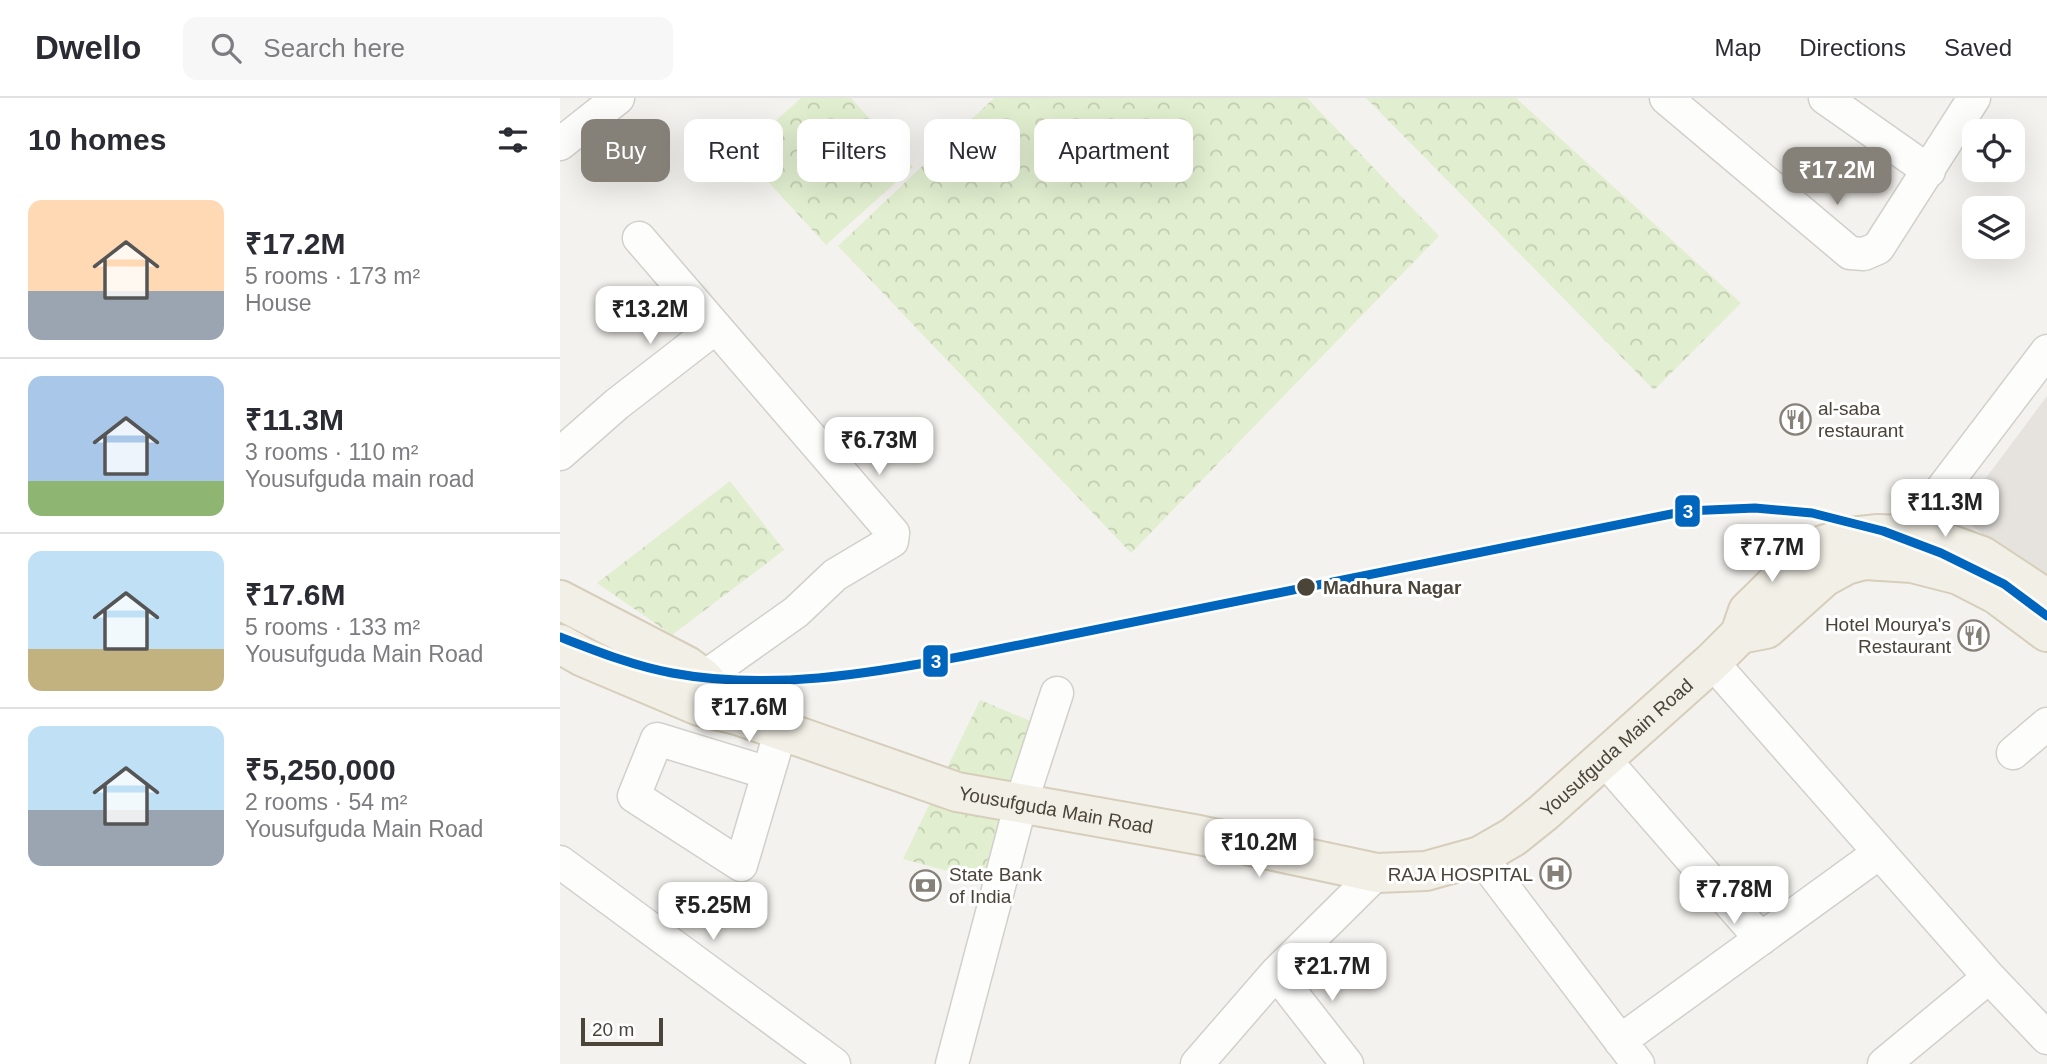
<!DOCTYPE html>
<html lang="en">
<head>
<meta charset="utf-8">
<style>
  body { margin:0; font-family:Arial,sans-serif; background:#f7f7f7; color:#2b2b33; height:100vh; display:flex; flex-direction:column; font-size:26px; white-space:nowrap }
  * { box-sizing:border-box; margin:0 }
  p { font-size:23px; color:#7c7c81 }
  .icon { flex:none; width:38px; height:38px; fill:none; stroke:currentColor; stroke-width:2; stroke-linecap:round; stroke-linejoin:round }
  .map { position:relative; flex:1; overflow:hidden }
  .details { display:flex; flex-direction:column; background:#fff; width:560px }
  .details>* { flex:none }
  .hud { position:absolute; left:21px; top:21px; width:665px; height:63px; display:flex; gap:14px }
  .buttons { position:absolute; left:1402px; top:21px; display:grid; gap:14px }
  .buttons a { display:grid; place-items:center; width:63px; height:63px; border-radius:14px; background:#fff; box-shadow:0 7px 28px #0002; font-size:35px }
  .scale { position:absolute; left:21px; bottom:18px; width:82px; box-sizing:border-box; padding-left:7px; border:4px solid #4b4439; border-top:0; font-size:19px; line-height:24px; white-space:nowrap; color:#4b4439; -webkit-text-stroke:5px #fff; paint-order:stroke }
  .price { position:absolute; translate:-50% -60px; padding:0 16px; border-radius:14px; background:#fff; color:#222; font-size:23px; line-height:46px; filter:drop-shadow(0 2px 4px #0008) }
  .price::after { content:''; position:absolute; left:50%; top:42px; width:21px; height:16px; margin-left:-10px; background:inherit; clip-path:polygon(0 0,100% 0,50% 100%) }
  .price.on { background:#868178; color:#fff }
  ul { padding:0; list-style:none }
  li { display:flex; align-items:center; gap:21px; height:175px; padding:0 28px }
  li+li { border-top:2px solid #e1e1e2 }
  li span { display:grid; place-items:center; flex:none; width:196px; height:140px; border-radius:14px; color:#555 }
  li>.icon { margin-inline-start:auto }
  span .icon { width:84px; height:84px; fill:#fffc; stroke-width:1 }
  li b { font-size:30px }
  h2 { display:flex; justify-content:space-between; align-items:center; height:84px; padding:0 28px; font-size:30px }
  .tag { padding:0 24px; border-radius:14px; background:#fff; box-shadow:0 7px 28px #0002; font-size:24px; line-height:63px }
  .tag.on { background:#868178; color:#fff }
  header { display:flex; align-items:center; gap:42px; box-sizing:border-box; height:98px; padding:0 35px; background:#fff; border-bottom:2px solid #e1e1e2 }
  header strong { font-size:33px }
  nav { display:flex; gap:38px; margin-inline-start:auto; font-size:24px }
  .search { width:490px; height:63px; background:#f7f7f7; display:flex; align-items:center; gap:18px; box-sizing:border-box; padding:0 24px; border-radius:14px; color:#7c7c81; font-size:26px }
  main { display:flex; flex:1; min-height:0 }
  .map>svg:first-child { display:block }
  .forest { fill:url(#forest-crowns) }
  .parking { fill:#e6e3df }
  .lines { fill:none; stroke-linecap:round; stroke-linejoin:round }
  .minor-casing { stroke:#d2d0cb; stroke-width:35 }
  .major-casing { stroke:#d6cebb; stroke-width:42 }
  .minor { stroke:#fdfdfc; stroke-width:32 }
  .major { stroke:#f2efe6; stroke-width:38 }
  .metro-1-casing { stroke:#fff; stroke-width:14 }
  .metro-1 { stroke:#0065bd; stroke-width:9 }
  .stop-dot { fill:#4b4439; stroke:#fff; stroke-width:2.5 }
  .labels { text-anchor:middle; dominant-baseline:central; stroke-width:6; stroke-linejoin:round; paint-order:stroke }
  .poi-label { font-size:19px; fill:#4b4439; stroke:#fff; text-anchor:start }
  .stop-label { font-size:19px; font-weight:bold; fill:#4b4439; stroke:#fff; text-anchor:start }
  .street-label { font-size:19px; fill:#4b4439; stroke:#fff }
  .line-badge { stroke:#fff; stroke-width:2.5 }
  .badge-label { font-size:19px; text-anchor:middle; font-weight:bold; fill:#fff }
</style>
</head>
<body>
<header>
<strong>Dwello</strong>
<div class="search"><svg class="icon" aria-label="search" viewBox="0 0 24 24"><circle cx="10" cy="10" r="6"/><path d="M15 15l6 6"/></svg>Search here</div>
<nav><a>Map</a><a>Directions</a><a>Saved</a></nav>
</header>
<main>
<section class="details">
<h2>10 homes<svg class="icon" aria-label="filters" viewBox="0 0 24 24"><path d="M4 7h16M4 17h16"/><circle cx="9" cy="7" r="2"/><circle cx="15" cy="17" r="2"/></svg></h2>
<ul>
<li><span style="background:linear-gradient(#ffd9b3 65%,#9aa5b1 0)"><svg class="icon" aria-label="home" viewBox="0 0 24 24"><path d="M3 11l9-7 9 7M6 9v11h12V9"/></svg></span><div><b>₹17.2M</b><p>5 rooms · 173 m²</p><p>House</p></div></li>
<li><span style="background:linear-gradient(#a9c7e8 75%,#8fb573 0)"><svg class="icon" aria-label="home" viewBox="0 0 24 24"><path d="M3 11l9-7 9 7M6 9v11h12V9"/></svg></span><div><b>₹11.3M</b><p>3 rooms · 110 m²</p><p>Yousufguda main road</p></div></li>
<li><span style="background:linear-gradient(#bfe0f5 70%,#c2b280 0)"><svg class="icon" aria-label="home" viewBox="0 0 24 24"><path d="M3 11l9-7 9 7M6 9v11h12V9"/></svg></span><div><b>₹17.6M</b><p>5 rooms · 133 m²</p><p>Yousufguda Main Road</p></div></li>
<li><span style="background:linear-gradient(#bfe0f5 60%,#9aa5b1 0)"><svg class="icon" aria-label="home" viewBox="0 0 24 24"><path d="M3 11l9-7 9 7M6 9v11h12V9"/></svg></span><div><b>₹5,250,000</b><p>2 rooms · 54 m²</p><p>Yousufguda Main Road</p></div></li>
</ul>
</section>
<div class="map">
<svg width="1487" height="966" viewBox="0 0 1487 966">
  <defs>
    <pattern id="forest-crowns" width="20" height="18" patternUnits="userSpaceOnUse" patternTransform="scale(1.75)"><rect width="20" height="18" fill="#e1eecf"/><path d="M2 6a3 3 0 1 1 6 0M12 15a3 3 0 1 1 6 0" fill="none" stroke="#c3cdb2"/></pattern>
  </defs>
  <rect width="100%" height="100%" fill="#f4f2ee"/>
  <path class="forest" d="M241,0H291L353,69L266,147L181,54Z
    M434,0H747L879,138L571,455L278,148Z
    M806,0H956L1181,205L1094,292Z
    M170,383L224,452L112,537L37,485Z
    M420,602L473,624L428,784L343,761Z"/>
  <path class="parking" d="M1487,298V492L1399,416Z"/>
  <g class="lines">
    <defs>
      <path id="minor" d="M1106,0L1290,155L1304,156L1318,150L1414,0
        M1265,0L1369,73
        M0,46L58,0
        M79,140L333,435L332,443L275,477L236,514L143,580
        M0,356L57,306L155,230
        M1347,437L1487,253
        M1152,564L1429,879L1487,940
        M1453,655L1487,626
        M1044,661L1201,841
        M208,675L97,641L74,698L181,767L221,632
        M920,758L1078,966
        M0,764L274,966
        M716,875L787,966
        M1060,943L1319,755
        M392,966L461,705L497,595
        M637,966L716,875L817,775
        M1324,966L1429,879"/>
      <g id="major">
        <path d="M0,502L127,568L143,580L177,617"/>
        <path d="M1180,536L1206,531L1264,479L1286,467L1305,462L1352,465L1399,477L1436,496L1487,534"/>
        <path id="s1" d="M0,546L23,559L139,608L177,617L397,694L639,737L817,775L866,773L920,758L953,739L983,715L1152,564L1180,536L1188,513L1238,464L1263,447L1290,439L1318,436L1347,437L1378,442L1422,458L1487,501"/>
      </g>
    </defs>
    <use href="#minor" class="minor-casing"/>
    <use href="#major" class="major-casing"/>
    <use href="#minor" class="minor"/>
    <use href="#major" class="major"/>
    <defs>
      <path id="metro-1" d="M0,539C36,553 73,568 112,575C209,593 308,576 404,558L1126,413L1195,410L1252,415L1323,433L1381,455L1444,486L1487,518"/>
    </defs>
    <use href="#metro-1" class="metro-1-casing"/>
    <use href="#metro-1" class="metro-1"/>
  </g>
  <defs>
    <symbol id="restaurant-ring" viewBox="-11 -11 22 22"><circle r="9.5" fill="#fff" stroke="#868178" stroke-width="1.5"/><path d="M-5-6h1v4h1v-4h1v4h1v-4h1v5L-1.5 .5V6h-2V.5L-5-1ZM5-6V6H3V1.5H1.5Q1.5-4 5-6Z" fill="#868178"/></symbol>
    <symbol id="hospital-ring" viewBox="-11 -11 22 22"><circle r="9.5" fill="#fff" stroke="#868178" stroke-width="1.5"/><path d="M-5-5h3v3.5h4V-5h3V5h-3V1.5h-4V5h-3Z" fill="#868178"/></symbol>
    <symbol id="bank-ring" viewBox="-11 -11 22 22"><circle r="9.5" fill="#fff" stroke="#868178" stroke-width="1.5"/><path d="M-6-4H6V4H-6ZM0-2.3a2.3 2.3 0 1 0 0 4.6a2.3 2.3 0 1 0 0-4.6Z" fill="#868178"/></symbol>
  </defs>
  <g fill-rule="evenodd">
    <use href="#restaurant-ring" x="1218" y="304" width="35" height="35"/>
    <use href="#restaurant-ring" x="1396" y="520" width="35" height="35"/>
    <use href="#hospital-ring" x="978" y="758" width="35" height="35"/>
    <use href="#bank-ring" x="348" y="770" width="35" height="35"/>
  </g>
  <circle class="stop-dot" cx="746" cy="489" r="10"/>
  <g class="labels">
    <g class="poi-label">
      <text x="1258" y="310">al-saba<tspan x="1258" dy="22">restaurant</tspan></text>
      <text x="1391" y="526" text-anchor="end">Hotel Mourya's<tspan x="1391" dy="22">Restaurant</tspan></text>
      <text x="389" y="776">State Bank<tspan x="389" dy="22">of India</tspan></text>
      <text x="973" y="776" text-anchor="end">RAJA HOSPITAL</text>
    </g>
    <g class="stop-label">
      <text x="763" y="489">Madhura Nagar</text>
    </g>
    <g class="street-label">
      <text stroke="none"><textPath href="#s1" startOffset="1132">Yousufguda Main Road</textPath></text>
      <text stroke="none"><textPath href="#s1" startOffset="525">Yousufguda Main Road</textPath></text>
    </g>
  </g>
  <g class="line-badge">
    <rect x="1114" y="396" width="27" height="34" rx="7" fill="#0065bd"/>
    <rect x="362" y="546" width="27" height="34" rx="7" fill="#0065bd"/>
  </g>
  <g class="badge-label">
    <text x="1128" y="420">3</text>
    <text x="376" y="570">3</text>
  </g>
</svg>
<div class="buttons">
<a><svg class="icon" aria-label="locate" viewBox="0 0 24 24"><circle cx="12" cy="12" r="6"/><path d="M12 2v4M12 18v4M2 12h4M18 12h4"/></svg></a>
<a><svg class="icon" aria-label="layers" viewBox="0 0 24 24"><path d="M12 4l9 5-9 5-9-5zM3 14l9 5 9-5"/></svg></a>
</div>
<div class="scale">20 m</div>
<b class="price on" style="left:1277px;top:109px">₹17.2M</b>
<b class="price" style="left:90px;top:248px">₹13.2M</b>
<b class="price" style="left:319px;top:379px">₹6.73M</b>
<b class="price" style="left:1385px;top:441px">₹11.3M</b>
<b class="price" style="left:1212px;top:486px">₹7.7M</b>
<b class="price" style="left:189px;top:646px">₹17.6M</b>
<b class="price" style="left:699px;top:781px">₹10.2M</b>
<b class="price" style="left:1174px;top:828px">₹7.78M</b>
<b class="price" style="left:153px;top:844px">₹5.25M</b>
<b class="price" style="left:772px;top:905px">₹21.7M</b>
<div class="hud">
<a class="tag on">Buy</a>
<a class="tag">Rent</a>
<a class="tag">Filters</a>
<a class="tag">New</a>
<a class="tag">Apartment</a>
</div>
</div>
</main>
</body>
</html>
